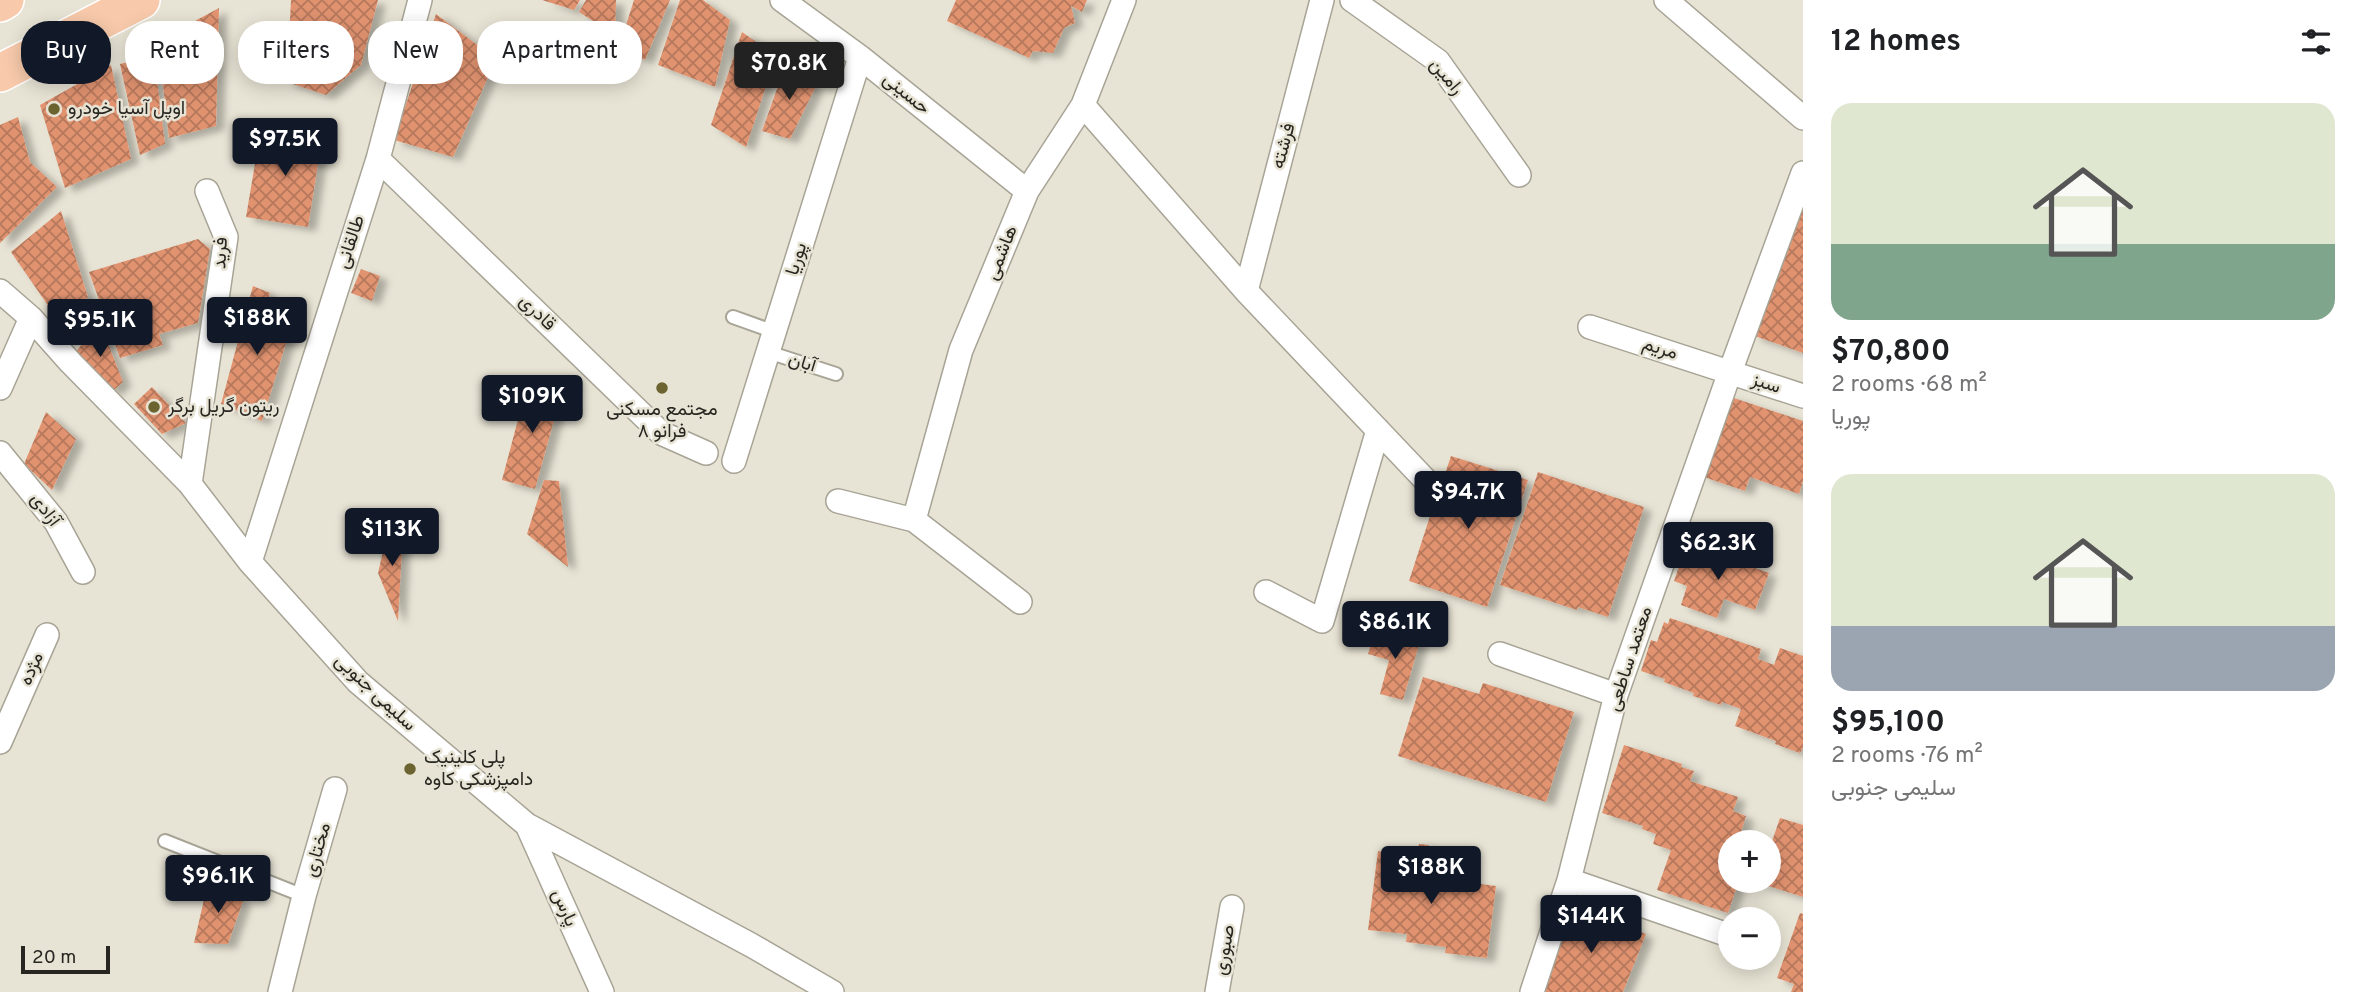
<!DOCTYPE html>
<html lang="en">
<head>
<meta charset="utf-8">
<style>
  body { margin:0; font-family:Overpass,Vazirmatn,sans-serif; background:#f2f2f2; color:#202124; height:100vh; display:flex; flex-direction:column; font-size:26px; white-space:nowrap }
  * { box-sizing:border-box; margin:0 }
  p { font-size:23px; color:#757577 }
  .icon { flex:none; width:38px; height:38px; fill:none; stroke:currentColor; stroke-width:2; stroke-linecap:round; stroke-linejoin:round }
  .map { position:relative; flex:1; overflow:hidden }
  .panel { display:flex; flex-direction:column; background:#fff; width:560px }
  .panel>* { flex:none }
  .banner { position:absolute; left:21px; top:21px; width:665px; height:63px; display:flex; gap:14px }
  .tools { position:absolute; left:1718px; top:830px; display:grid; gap:14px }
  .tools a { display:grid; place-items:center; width:63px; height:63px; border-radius:50%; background:#fff; box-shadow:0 4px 18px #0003; font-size:35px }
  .scale { position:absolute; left:21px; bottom:18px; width:89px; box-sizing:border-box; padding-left:7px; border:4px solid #282621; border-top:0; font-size:19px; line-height:24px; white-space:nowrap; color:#282621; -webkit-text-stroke:5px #e8e4d5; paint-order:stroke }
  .price { position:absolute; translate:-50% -60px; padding:0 16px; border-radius:7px; background:#111827; color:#fff; font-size:23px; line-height:46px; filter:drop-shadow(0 2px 4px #0008) }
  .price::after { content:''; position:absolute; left:50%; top:42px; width:21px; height:16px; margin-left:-10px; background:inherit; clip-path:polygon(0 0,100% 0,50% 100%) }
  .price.on { background:#222; color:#fff }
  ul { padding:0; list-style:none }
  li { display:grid; align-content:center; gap:14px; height:371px; padding:0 28px }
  li span { display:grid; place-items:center; height:217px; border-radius:21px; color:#555 }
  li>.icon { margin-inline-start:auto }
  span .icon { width:126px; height:126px; fill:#fffc; stroke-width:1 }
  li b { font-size:30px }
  h2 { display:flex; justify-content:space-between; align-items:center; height:84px; padding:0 28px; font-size:30px }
  .chip { padding:0 24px; border-radius:28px; background:#fff; box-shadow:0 4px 18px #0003; font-size:24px; line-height:63px }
  .chip.on { background:#111827; color:#fff }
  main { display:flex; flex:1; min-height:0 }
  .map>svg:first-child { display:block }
  .building { fill:url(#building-cross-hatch); filter:url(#shadow) }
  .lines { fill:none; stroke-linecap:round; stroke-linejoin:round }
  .lane-casing { stroke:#a7a395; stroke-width:16 }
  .street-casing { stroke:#a7a395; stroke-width:26 }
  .primary-casing { stroke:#fff; stroke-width:40 }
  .lane { stroke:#fff; stroke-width:12 }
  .street { stroke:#fff; stroke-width:23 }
  .primary { stroke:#f8caab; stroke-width:37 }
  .poi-dot { fill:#6b6431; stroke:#e8e4d5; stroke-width:2.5 }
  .labels { text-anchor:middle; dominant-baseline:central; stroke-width:5; stroke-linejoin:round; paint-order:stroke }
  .street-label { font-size:19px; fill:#282621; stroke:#e8e4d5 }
  .poi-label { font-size:19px; fill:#282621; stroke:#e8e4d5; text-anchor:start }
</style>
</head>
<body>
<main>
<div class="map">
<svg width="1803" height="992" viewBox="0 0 1803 992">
  <defs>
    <pattern id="building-cross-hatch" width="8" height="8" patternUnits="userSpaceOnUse" patternTransform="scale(1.75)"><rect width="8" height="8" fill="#e19370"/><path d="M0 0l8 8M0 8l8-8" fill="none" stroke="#b6785c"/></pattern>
    <filter id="shadow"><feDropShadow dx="8" dy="4.5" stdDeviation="3.5" flood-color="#0004"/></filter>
  </defs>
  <rect width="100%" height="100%" fill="#e8e4d5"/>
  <path class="building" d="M291,0H378L361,65L326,95L287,82Z
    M542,0H580L574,10Z
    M586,0H616L615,35L579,12Z
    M634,0H670L645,60L619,47Z
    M680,0H703L730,20L715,87L658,65Z
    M956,0H1087L1082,12L1071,6L1075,23L1064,28L1053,53L1033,51L1029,58L947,21Z
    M219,8L216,126L169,138L158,41Z
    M436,14L496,59L453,157L394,140Z
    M742,32L776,56L746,147L711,125Z
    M154,56L165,144L140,155L120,64Z
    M788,58L815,88L790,139L762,131Z
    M111,65L131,159L65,188L40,105Z
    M18,117L30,162L57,187L0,243V125Z
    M310,123L324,126L308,227L246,217L260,134L306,142Z
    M1800,209L1803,210V353L1752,335Z
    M61,211L88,297L58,320L11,252Z
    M198,239L210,249L198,323L159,334L163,345L120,358L89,272Z
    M361,269L380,276L372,301L351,293Z
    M253,286L270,293L265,308L294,317L262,421L221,404Z
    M100,323L123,382L112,392L73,355Z
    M528,382L562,391L535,489L502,480Z
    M152,387L186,423L162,434L134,404Z
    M1728,396L1803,421V481L1799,494L1750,477L1745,491L1701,476Z
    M46,412L76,439L52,490L24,464Z
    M1451,456L1528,480L1487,607L1409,581L1432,510L1425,508L1429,499L1436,501Z
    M1538,472L1644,507L1608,617L1578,607L1577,610L1500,585Z
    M544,480L559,481L568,567L527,534Z
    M388,530L403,531L398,621L378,573Z
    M1687,544L1769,573L1755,610L1724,599L1717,618L1681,605L1687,586L1674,581Z
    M1670,618L1761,649L1758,659L1774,665L1780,648L1803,656V748L1800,753L1775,744L1776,741L1735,726L1741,709L1722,702L1721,705L1693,696L1694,693L1664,682L1665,679L1641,671L1651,640L1657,642L1664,622L1668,624Z
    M1376,628L1420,641L1403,700L1380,694L1389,660L1368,654Z
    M1423,677L1479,694L1483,683L1574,712L1546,802L1398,756Z
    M1624,745L1682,764L1681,767L1694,771L1690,781L1738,797L1733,811L1746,816L1739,838L1749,841L1731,842V880H1739L1728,913L1657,890L1671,850L1653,844L1656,834L1642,829L1643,826L1602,813Z
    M1780,818L1803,825V897L1759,883V880H1769V850Z
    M1419,844L1429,845L1425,877L1496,886L1487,958L1445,953L1446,947L1406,942L1407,934L1368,930L1378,851L1417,856Z
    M209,878L243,901L228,944L194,943Z
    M1570,905L1646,934L1623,992H1536Z
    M1800,913L1803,914V992H1791L1794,984L1777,978Z"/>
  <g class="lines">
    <defs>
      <path id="lane" d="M733,317L775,332
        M768,352L836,374
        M165,841L304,896"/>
      <path id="street" d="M782,0L860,57L1027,191
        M1352,0L1438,61L1519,175
        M1666,0L1803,118
        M1083,105L1246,291L1430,485
        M378,159L661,433L706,453
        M0,291L31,318L71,363L190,484L250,562L358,682L527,825L751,945L832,992
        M1246,291L1322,0
        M1590,327L1803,396
        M0,388L31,318
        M0,453L56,522L83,572
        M734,461L860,57
        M190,484L226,237L207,191
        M838,501L914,520L1020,602
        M914,520L961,350L1027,191L1083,105L1124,0
        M250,562L378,159L420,0
        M1266,592L1322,621L1378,430
        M1500,654L1616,695
        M0,742L47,635
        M527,825L602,992
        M1569,880L1731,936
        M280,992L304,896L335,789
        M1217,992L1232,907
        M1532,992L1569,880L1616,695L1730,372L1803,173"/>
      <path id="primary" d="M0,3L5,0
        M0,73L141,0"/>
    </defs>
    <use href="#lane" class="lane-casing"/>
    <use href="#street" class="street-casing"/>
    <use href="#primary" class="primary-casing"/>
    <use href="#lane" class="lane"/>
    <use href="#street" class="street"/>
    <use href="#primary" class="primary"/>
  </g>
  <g class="poi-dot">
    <circle cx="54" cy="109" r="7"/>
    <circle cx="662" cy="388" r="7"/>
    <circle cx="154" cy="407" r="7"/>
    <circle cx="410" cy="769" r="7"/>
  </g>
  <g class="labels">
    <g class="street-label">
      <text transform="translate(1446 77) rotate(50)">رامین</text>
      <text transform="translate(906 94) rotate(39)">حسینی</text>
      <text transform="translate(1284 146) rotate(-75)">فرشته</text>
      <text transform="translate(351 242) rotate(-72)">طالقانی</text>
      <text transform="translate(221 253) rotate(-87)">فرید</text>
      <text transform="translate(1002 253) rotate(-68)">هاشمی</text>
      <text transform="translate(797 259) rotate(-73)">پوریا</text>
      <text transform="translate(537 313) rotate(44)">قادری</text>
      <text transform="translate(1660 349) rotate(18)">مریم</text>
      <text transform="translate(802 363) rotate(17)">آبان</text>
      <text transform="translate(1766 384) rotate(18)">سبز</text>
      <text transform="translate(45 510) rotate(53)">آزادی</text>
      <text transform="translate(1630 659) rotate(-72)">معتمد ساطعی</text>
      <text transform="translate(32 669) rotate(-66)">مژده</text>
      <text transform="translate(375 693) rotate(43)">سلیمی جنوبی</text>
      <text transform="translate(318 850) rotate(-74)">مختاری</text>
      <text transform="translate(564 908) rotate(66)">پارس</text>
      <text transform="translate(1225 950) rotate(-80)">صبوری</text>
    </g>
    <g class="poi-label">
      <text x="68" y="109">اوپل آسیا خودرو</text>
      <text x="168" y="407">ریتون گریل برگر</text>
      <text x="662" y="410" text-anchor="middle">مجتمع مسکنی<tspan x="662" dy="22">فرانو ۸</tspan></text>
      <text x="424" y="758">پلی کلینیک<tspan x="424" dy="22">دامپزشکی کاوه</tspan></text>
    </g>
  </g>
</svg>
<div class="tools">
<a>+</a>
<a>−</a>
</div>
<div class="scale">20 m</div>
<b class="price on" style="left:789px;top:102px">$70.8K</b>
<b class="price" style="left:285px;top:178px">$97.5K</b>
<b class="price" style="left:257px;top:357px">$188K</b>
<b class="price" style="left:100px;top:359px">$95.1K</b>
<b class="price" style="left:532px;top:435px">$109K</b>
<b class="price" style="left:1468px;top:531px">$94.7K</b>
<b class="price" style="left:392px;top:568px">$113K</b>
<b class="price" style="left:1718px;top:582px">$62.3K</b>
<b class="price" style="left:1395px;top:661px">$86.1K</b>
<b class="price" style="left:1431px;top:906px">$188K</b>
<b class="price" style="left:218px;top:915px">$96.1K</b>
<b class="price" style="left:1591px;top:955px">$144K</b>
<div class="banner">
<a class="chip on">Buy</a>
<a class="chip">Rent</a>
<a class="chip">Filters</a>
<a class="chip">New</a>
<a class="chip">Apartment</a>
</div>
</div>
<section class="panel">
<h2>12 homes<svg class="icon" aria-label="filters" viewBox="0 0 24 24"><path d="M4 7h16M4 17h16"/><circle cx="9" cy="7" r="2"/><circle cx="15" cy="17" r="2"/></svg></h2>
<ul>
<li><span style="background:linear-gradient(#dfe7d0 65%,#7fa58c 0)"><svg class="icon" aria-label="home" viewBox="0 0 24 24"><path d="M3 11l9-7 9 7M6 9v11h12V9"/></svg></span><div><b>$70,800</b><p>2 rooms · 68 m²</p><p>پوریا</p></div></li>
<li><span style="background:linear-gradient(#dfe7d0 70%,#9aa5b1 0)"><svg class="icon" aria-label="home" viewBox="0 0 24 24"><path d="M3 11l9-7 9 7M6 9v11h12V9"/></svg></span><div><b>$95,100</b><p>2 rooms · 76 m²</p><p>سلیمی جنوبی</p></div></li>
</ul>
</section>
</main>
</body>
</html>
